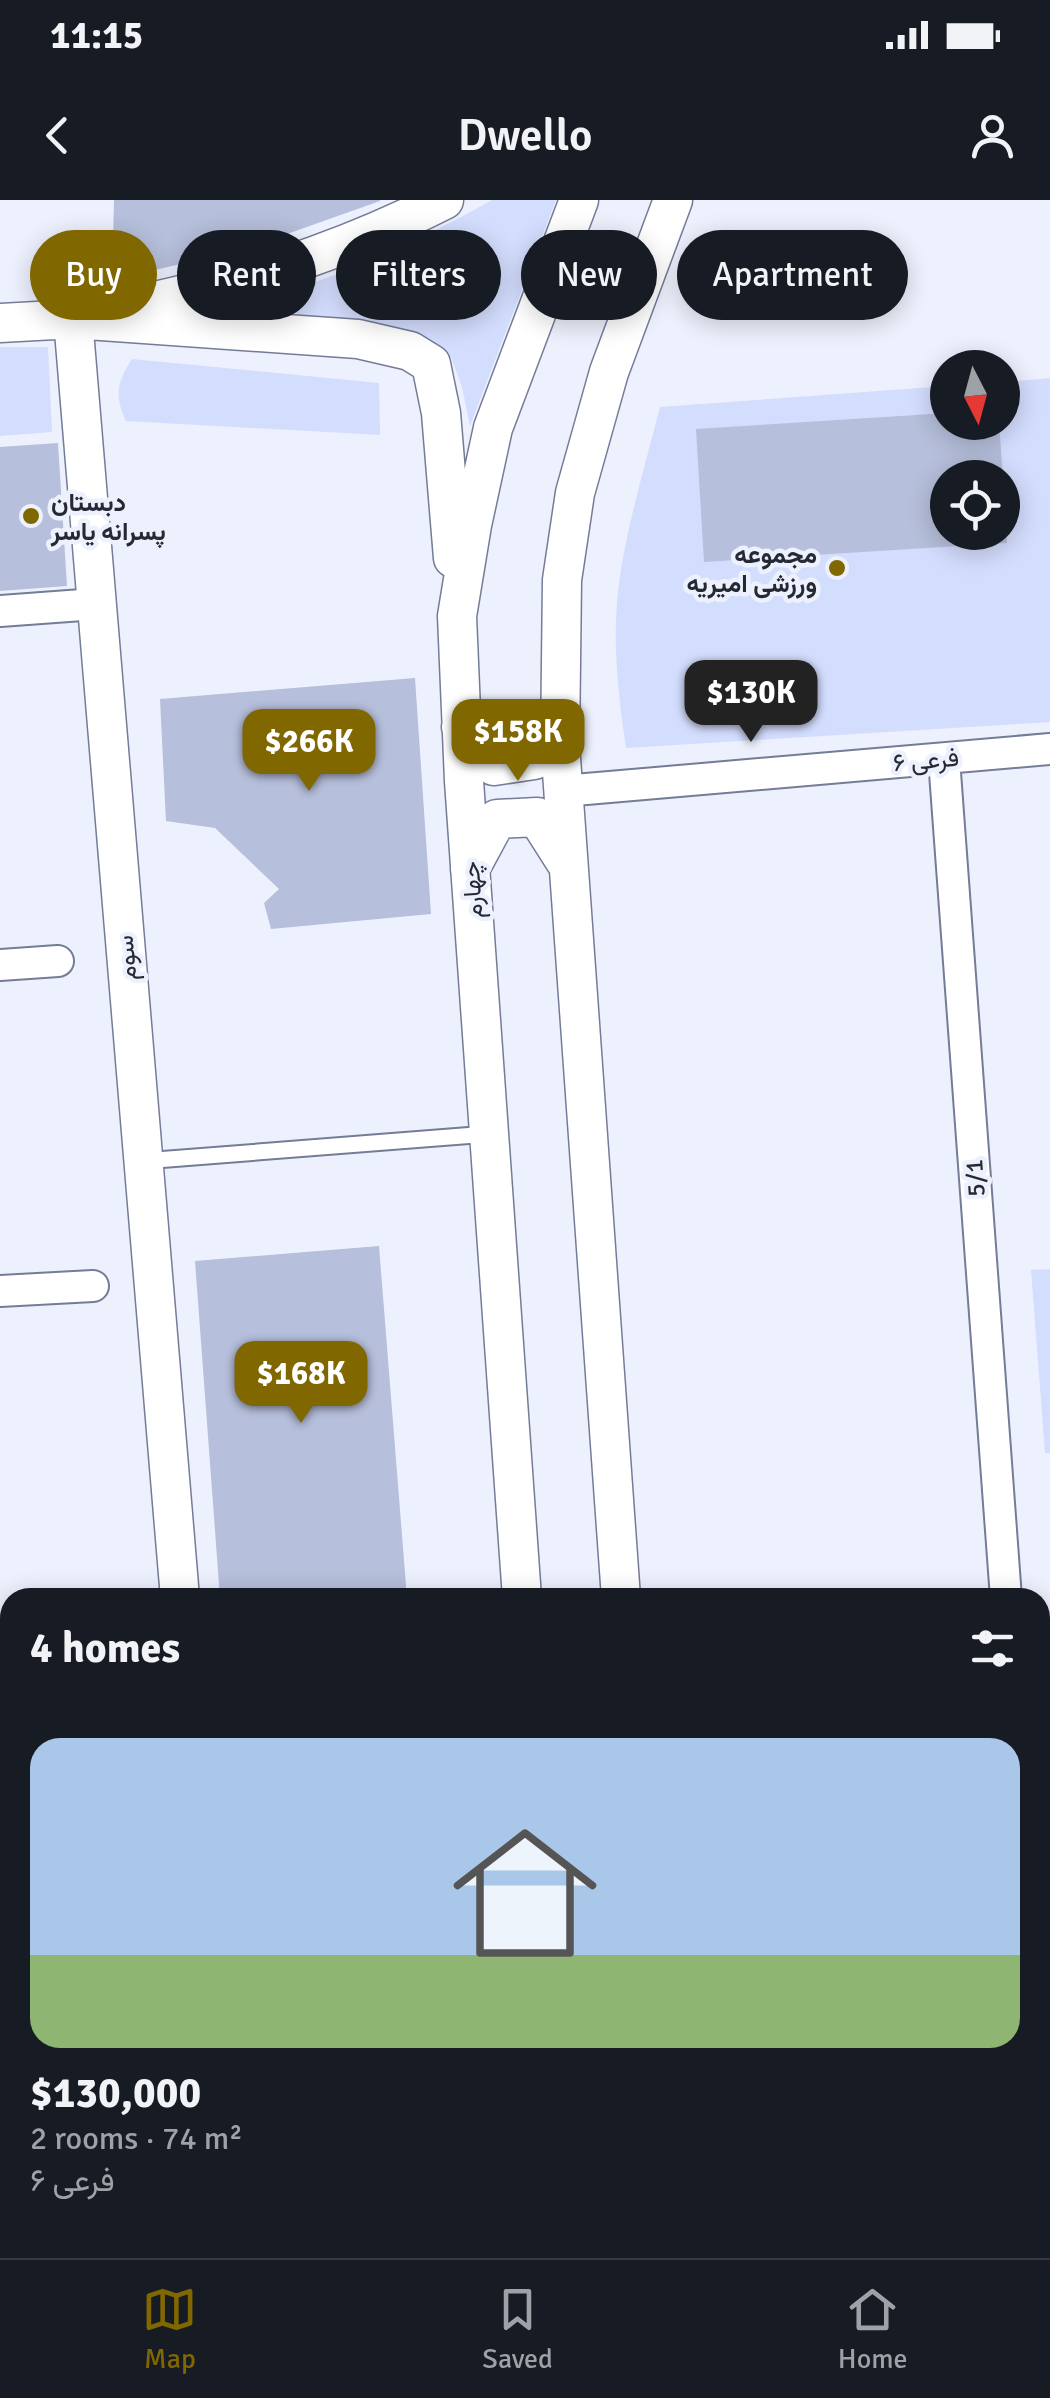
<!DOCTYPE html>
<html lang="en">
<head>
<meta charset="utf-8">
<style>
  body { margin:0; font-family:Signika,Vazirmatn,sans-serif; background:#242831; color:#f1f3f6; height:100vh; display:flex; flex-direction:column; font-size:38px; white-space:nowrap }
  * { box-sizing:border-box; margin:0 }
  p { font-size:32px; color:#9ea1a6 }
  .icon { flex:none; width:55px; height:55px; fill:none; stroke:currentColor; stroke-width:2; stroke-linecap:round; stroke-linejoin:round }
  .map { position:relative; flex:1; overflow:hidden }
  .details { position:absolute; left:0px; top:1388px; width:1050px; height:672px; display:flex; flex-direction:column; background:#171b24; border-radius:30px 30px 0 0; box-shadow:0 5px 25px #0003 }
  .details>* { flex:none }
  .banner { position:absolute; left:30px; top:30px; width:990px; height:90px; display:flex; gap:20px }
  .needle { width:65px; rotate:174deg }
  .fabs { position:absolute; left:930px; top:150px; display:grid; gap:20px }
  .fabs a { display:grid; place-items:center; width:90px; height:90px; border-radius:50%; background:#171b24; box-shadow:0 5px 25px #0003; font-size:50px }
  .price { position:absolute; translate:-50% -85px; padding:0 22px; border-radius:20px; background:#816700; color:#fff; font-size:32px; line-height:65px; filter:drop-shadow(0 2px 5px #0008) }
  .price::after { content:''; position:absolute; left:50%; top:60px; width:30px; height:22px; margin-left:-15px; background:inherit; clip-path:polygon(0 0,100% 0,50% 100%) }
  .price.current { background:#222; color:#fff }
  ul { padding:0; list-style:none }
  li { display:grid; align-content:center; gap:20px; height:530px; padding:0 30px }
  li span { display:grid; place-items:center; height:310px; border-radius:30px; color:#555 }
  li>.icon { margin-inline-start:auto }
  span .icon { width:180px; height:180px; fill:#fffc; stroke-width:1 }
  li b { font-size:42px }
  h2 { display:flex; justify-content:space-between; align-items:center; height:120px; padding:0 30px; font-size:42px }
  .pill { padding:0 35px; border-radius:45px; background:#171b24; box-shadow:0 5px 25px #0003; font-size:35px; line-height:90px }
  .pill.current { background:#816700; color:#fff }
  .status { display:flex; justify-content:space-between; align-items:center; height:70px; padding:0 50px; background:#171b24; direction:ltr }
  .status svg { height:28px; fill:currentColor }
  header { display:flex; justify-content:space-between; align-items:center; height:130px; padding:0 30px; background:#171b24; font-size:45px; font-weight:600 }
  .tabs { display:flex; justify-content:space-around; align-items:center; height:140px; border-top:2px solid #363941; background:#171b24; font-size:28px; color:#9ea1a6 }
  .tabs a { display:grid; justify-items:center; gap:5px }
  .tabs .current { color:#816700 }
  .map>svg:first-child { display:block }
  .green { fill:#d3ddfd; fill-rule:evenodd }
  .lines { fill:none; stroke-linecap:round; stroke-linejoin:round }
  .stream { stroke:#96acf6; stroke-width:11 }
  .building { fill:#b6bfdb }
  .service-casing { stroke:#747c96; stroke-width:19 }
  .minor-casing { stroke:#747c96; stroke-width:34 }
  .tertiary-casing { stroke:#747c96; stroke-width:41 }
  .secondary-casing { stroke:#747c96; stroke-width:46 }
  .service { stroke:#fff; stroke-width:15 }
  .minor { stroke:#fff; stroke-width:30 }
  .tertiary { stroke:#fff; stroke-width:38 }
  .secondary { stroke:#fff; stroke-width:42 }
  .poi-dot { fill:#816700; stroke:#edf1fd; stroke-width:4 }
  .labels { text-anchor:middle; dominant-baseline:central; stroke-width:9; stroke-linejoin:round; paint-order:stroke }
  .poi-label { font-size:25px; font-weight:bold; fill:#252934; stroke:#edf1fd; text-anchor:start }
  .street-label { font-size:25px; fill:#252934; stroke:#edf1fd }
</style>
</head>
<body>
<div class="status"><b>11:15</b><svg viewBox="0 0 49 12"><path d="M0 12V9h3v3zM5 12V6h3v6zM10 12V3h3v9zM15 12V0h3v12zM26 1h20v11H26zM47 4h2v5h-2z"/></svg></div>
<header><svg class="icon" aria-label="back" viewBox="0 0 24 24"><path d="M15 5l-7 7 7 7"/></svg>Dwello<svg class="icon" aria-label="person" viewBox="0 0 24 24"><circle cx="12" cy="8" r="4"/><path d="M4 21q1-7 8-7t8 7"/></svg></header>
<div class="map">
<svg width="1050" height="2058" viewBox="0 0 1050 2058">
  <rect width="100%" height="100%" fill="#edf1fd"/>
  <path class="green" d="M492,0H556L470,226L462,187L451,157L429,138L345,123L215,114C312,88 404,50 492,0Z
    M0,147H48L52,232L0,236Z
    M132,159L379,183L380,235L126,221C114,195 117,183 132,159Z
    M1050,178V522L626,548C619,500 613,450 617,402C623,336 644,271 660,207L947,186L948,222H1002L1003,182ZM948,278H1002V332H948Z
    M1050,1069V1253H1045L1031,1070Z"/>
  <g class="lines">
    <path class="stream" d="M1040,1752H1050
      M0,1815L10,1814"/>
  </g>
  <path class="building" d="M114,0H380V1L245,49L112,80Z
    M948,213V222H999L1003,278H948V332H1002V314H1005L1007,343L704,362L696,229Z
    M58,243L67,386L0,391V247Z
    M415,478L431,714L271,729L264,703L279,689L215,628L166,621L160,499Z
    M379,1046L407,1398H220L195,1061Z"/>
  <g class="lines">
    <defs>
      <path id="service" d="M143,961L488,934"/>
      <path id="minor" d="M0,411L96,404
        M944,559L1006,1398
        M563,591L1050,549
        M0,765L58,761
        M0,1091L93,1086
        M0,1431L10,1430"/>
      <path id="tertiary" d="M114,110C235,85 333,56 444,0
        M73,119L180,1398
        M0,123L73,119L358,139L410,151L431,164L441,213L453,358
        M461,527L494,566L534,560L560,519
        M470,669L497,619L537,617L565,661
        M522,1398L464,581L457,416L472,325L493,228L579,0
        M621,1398L560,544L562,380L575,293L609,172L673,0"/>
      <path id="secondary" d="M1040,1716L1050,1715
        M0,1779L10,1778
        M1040,1780L1050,1779
        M0,1846L10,1845"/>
    </defs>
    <use href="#service" class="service-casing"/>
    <use href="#minor" class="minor-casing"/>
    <use href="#tertiary" class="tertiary-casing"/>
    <use href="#secondary" class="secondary-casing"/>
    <use href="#service" class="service"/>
    <use href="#minor" class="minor"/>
    <use href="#tertiary" class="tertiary"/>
    <use href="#secondary" class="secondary"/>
  </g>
  <g class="poi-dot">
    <circle cx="31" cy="316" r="10"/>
    <circle cx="837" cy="368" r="10"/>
  </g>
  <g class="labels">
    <g class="poi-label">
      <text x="51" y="302">دبستان<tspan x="51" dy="29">پسرانه یاسر</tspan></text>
      <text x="817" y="354" text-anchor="end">مجموعه<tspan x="817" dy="29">ورزشی امیریه</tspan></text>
    </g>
    <g class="street-label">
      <text transform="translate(926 560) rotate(-5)">فرعی ۶</text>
      <text transform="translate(472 690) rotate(-94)">چهارم</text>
      <text transform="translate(126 758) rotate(-95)">سوم</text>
      <text transform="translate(975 978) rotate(-94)">5/1</text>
    </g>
  </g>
</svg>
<div class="fabs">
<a><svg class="needle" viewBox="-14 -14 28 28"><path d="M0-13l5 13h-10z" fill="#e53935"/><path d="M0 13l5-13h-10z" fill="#9ea1a6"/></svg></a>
<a><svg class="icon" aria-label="locate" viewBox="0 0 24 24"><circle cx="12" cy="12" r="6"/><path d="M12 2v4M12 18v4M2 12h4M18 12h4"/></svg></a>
</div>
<b class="price current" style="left:751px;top:545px">$130K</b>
<b class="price" style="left:518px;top:584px">$158K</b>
<b class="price" style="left:309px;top:594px">$266K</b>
<b class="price" style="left:301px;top:1226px">$168K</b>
<div class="banner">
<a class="pill current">Buy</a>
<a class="pill">Rent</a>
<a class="pill">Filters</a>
<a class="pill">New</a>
<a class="pill">Apartment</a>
</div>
<section class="details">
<h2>4 homes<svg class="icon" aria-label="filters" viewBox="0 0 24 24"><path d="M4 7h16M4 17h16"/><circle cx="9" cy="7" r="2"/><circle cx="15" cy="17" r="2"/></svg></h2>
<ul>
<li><span style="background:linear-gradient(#a9c7e8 70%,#8fb573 0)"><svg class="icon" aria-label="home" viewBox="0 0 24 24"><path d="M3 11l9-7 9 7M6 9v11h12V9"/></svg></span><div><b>$130,000</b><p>2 rooms · 74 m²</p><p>فرعی ۶</p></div></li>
</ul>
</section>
</div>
<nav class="tabs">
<a class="current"><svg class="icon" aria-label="map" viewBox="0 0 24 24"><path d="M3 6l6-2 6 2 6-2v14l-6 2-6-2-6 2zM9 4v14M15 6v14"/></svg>Map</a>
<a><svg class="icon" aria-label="saved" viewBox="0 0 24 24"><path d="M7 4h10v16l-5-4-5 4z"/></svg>Saved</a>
<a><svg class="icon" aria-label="home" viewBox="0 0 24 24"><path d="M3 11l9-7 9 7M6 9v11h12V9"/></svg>Home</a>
</nav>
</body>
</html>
